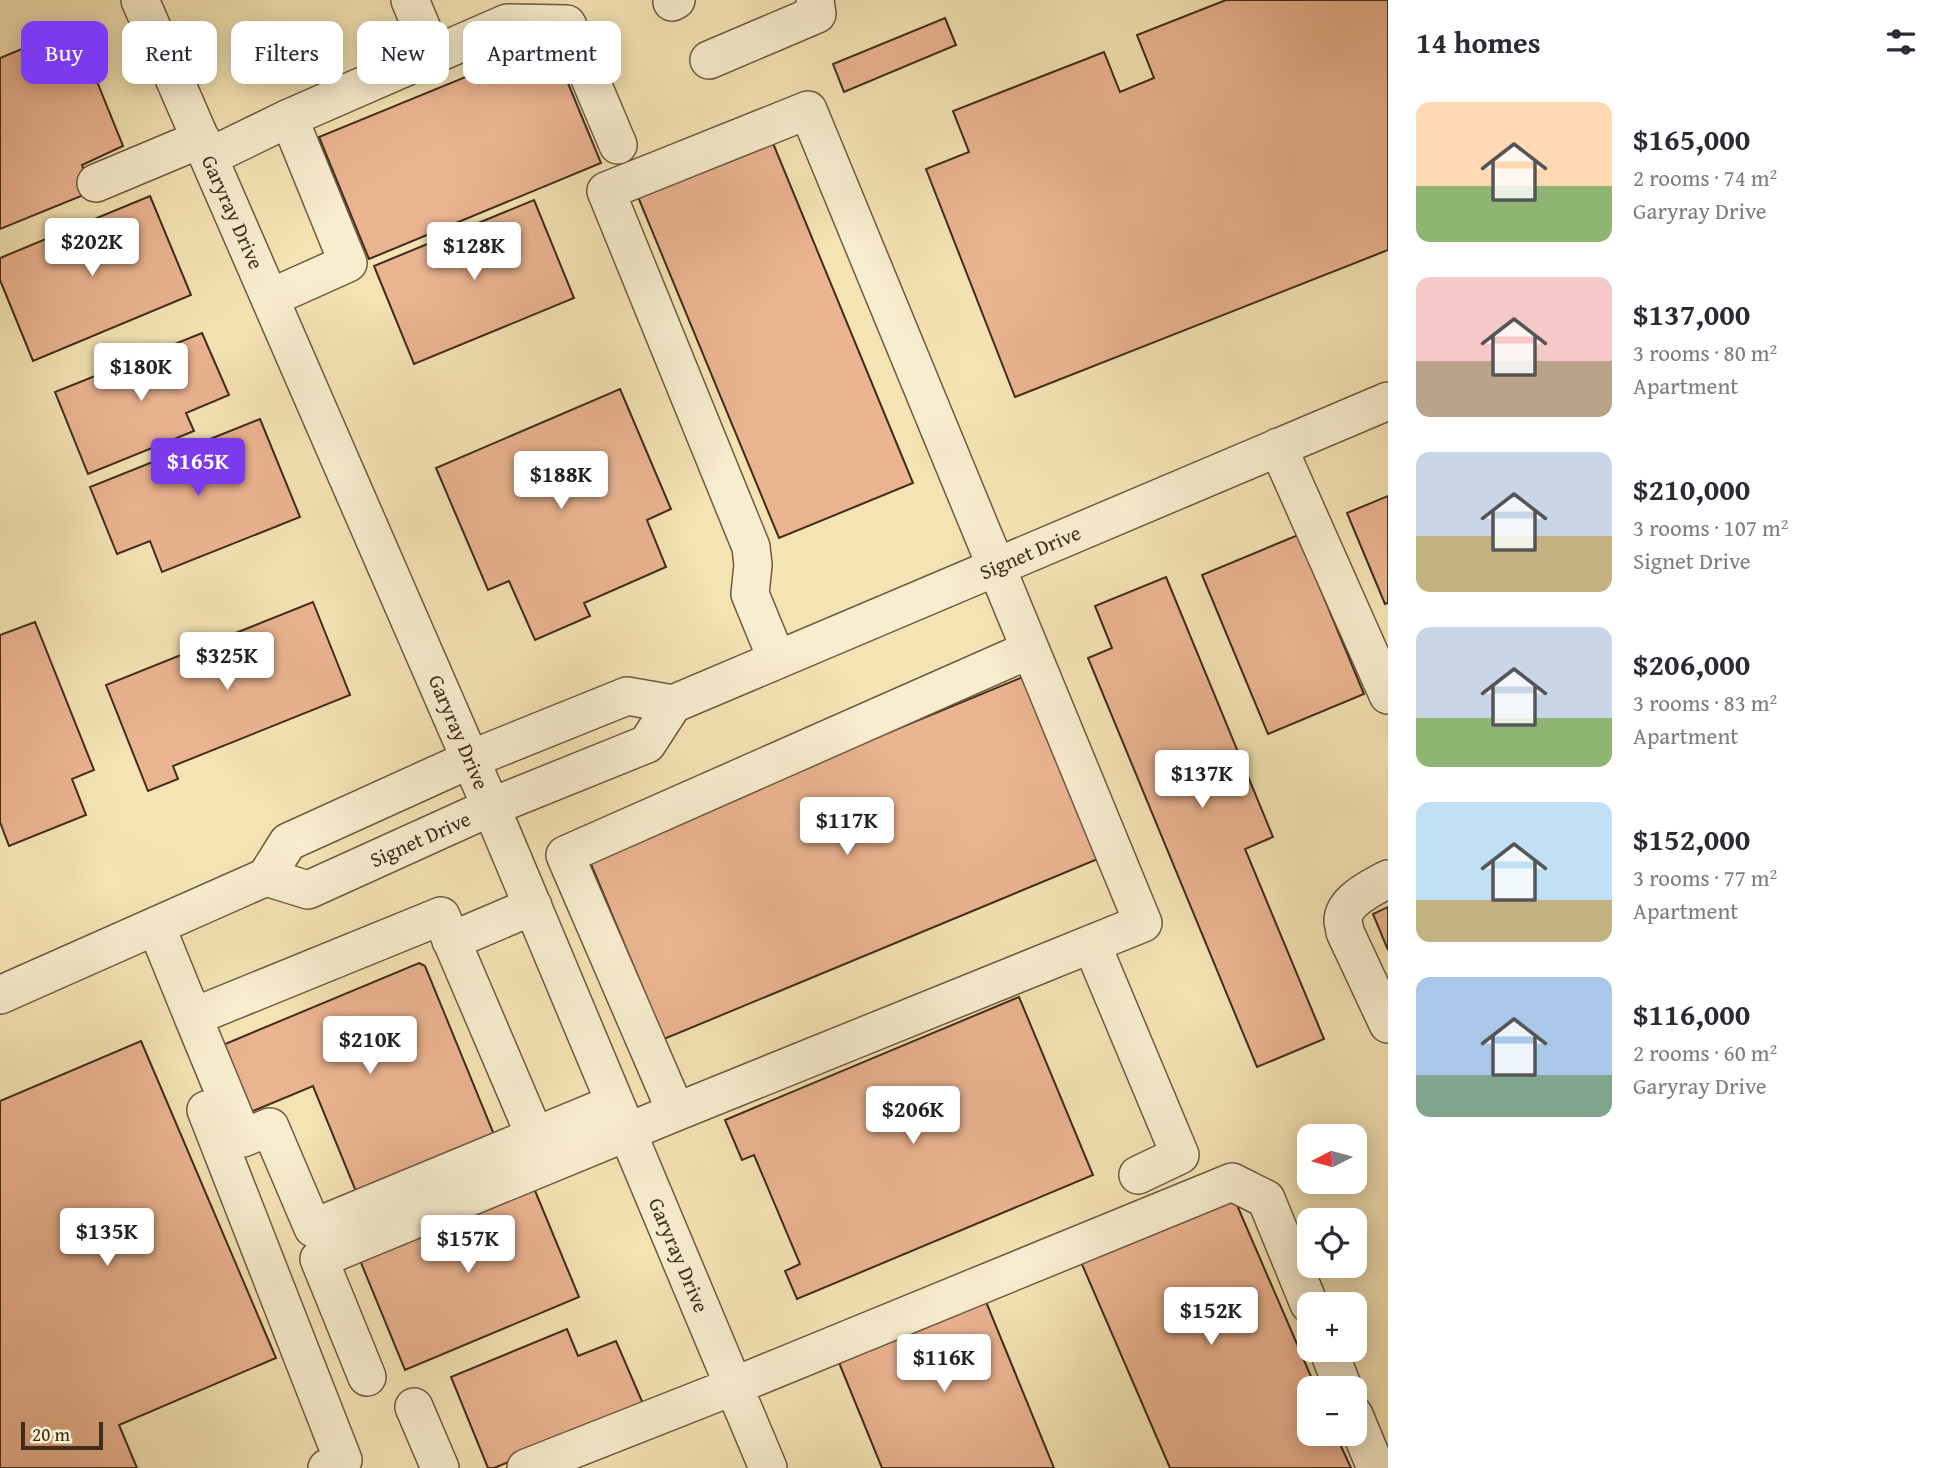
<!DOCTYPE html>
<html lang="en">
<head>
<meta charset="utf-8">
<style>
  body { margin:0; font-family:"Gentium Book Plus",serif; background:#f7f7f7; color:#2b2b33; height:100vh; display:flex; flex-direction:column; font-size:26px; white-space:nowrap }
  * { box-sizing:border-box; margin:0 }
  p { font-size:23px; color:#7c7c81 }
  .icon { flex:none; width:38px; height:38px; fill:none; stroke:currentColor; stroke-width:2; stroke-linecap:round; stroke-linejoin:round }
  .map { position:relative; flex:1; overflow:hidden }
  .drawer { display:flex; flex-direction:column; background:#fff; width:560px }
  .drawer>* { flex:none }
  .guide { position:absolute; left:21px; top:21px; width:665px; height:63px; display:flex; gap:14px }
  .needle { width:46px; rotate:264deg }
  .buttons { position:absolute; left:1297px; top:1124px; display:grid; gap:14px }
  .buttons a { display:grid; place-items:center; width:70px; height:70px; border-radius:14px; background:#fff; box-shadow:0 4px 18px #0003; font-size:35px }
  .scale { position:absolute; left:21px; bottom:18px; width:82px; box-sizing:border-box; padding-left:7px; border:4px solid #402c19; border-top:0; font-size:19px; line-height:24px; white-space:nowrap; color:#402c19; -webkit-text-stroke:5px #f8edce; paint-order:stroke }
  .price { position:absolute; translate:-50% -60px; padding:0 16px; border-radius:7px; background:#fff; color:#222; font-size:23px; line-height:46px; filter:drop-shadow(0 2px 4px #0008) }
  .price::after { content:''; position:absolute; left:50%; top:42px; width:21px; height:16px; margin-left:-10px; background:inherit; clip-path:polygon(0 0,100% 0,50% 100%) }
  .price.current { background:#7c3aed; color:#fff }
  ul { padding:0; list-style:none }
  li { display:flex; align-items:center; gap:21px; height:175px; padding:0 28px }
  li span { display:grid; place-items:center; flex:none; width:196px; height:140px; border-radius:14px; color:#555 }
  li>.icon { margin-inline-start:auto }
  span .icon { width:84px; height:84px; fill:#fffc; stroke-width:1 }
  li b { font-size:30px }
  h2 { display:flex; justify-content:space-between; align-items:center; height:84px; padding:0 28px; font-size:30px }
  .pill { padding:0 24px; border-radius:14px; background:#fff; box-shadow:0 4px 18px #0003; font-size:24px; line-height:63px }
  .pill.current { background:#7c3aed; color:#fff }
  main { display:flex; flex:1; min-height:0 }
  .map>svg:first-child { display:block }
  .building { fill:#ebb491; stroke:#402c19; stroke-width:2 }
  .lines { fill:none; stroke-linecap:round; stroke-linejoin:round }
  .minor-casing { stroke:#6d5a40; stroke-width:40 }
  .minor { stroke:#f8edce; stroke-width:37 }
  .labels { text-anchor:middle; dominant-baseline:central; stroke-width:7; stroke-linejoin:round; paint-order:stroke }
  .street-label { font-size:21px; fill:#402c19; stroke:#f8edce }
</style>
</head>
<body>
<main>
<div class="map">
<svg width="1388" height="1468" viewBox="0 0 1388 1468">
  <rect width="100%" height="100%" fill="#f4e3b3"/>
  <filter id="stains"><feTurbulence type="fractalNoise" baseFrequency=".00286" numOctaves="4"/><feColorMatrix values="0 0 0 0 .2 0 0 0 0 .09 0 0 0 0 .02 0 0 0 .5 -.17"/></filter>
  <radialGradient id="worn" r=".72"><stop offset=".6" stop-color="#630" stop-opacity="0"/><stop offset="1" stop-color="#630" stop-opacity=".3"/></radialGradient>
  <path class="building" d="M1226,0H1388V250L1015,397L926,169L969,152L953,111L1104,52L1120,92L1154,78L1137,35Z
    M945,18L956,45L844,92L833,64Z
    M75,27L123,146L82,165L91,192L0,229V58Z
    M551,42L601,163L369,259L319,137Z
    M770,136L913,483L779,538L636,192Z
    M150,196L191,295L33,361L0,280V258Z
    M534,200L574,298L414,364L374,266Z
    M202,333L229,395L186,413L194,431L88,474L55,392Z
    M620,389L671,509L647,520L666,567L584,603L590,616L535,640L509,581L488,590L436,468Z
    M260,419L300,517L162,572L150,541L117,554L90,487Z
    M1388,496V603L1385,604L1347,513Z
    M1298,535L1364,694L1268,734L1202,575Z
    M1166,577L1273,837L1245,849L1324,1039L1257,1067L1088,658L1112,648L1095,606Z
    M313,602L350,695L173,766L178,779L148,791L106,685Z
    M35,622L94,770L72,779L86,815L9,846L0,822V635Z
    M1030,674L1105,856L664,1039L588,857Z
    M1388,907V950L1373,914Z
    M419,963L425,966L495,1137L357,1194L313,1086L241,1116L218,1047Z
    M1019,997L1093,1175L797,1299L785,1271L800,1264L754,1155L742,1160L725,1120Z
    M141,1041L276,1358L119,1425L137,1468H0V1101Z
    M531,1181L579,1297L405,1370L357,1253Z
    M1233,1196L1316,1388H1309V1433H1335L1351,1468H1170L1081,1262Z
    M982,1292L1054,1468H882L835,1353Z
    M567,1329L578,1356L616,1341L644,1406L494,1468H488L451,1377Z"/>
  <g class="lines">
    <defs>
      <path id="minor" d="M140,0L491,807L768,1468
        M410,0L433,55
        M672,2L676,0
        M709,60L817,14L815,0
        M289,118L507,23L567,24L618,145
        M209,157L289,118L348,263L270,298
        M96,183L201,139
        M1278,447L1388,695
        M266,877L308,890L491,807L647,744L673,704
        M1388,879C1373,887 1343,901 1343,921C1343,922 1345,930 1345,932L1388,1024
        M156,926L193,1017L441,916L535,1136
        M451,941L533,906
        M1092,945L1180,1155L1138,1175
        M0,995L266,877L288,842L471,759L627,696L673,704L1388,401
        M193,1017L243,1138L270,1127L313,1228L615,1103
        M206,1110L343,1460L327,1468
        M676,1112L565,855L1029,650
        M1328,1349L1343,1388
        M367,1377L319,1259L676,1112L1143,923L808,110L606,191L751,547L753,565L750,594L777,660
        M414,1407L440,1468
        M1354,1415L1376,1468
        M526,1468L734,1386L1232,1182L1266,1199L1309,1304"/>
    </defs>
    <use href="#minor" class="minor-casing"/>
    <use href="#minor" class="minor"/>
  </g>
  <g class="labels">
    <g class="street-label">
      <text transform="translate(233 212) rotate(66)">Garyray Drive</text>
      <text transform="translate(1030 552) rotate(-23)">Signet Drive</text>
      <text transform="translate(459 732) rotate(67)">Garyray Drive</text>
      <text transform="translate(420 839) rotate(-24)">Signet Drive</text>
      <text transform="translate(679 1255) rotate(67)">Garyray Drive</text>
    </g>
  </g>
  <rect width="100%" height="100%" filter="url(#stains)"/>
  <rect width="100%" height="100%" fill="url(#worn)"/>
</svg>
<div class="buttons">
<a><svg class="needle" viewBox="-14 -14 28 28"><path d="M0-13l5 13h-10z" fill="#e53935"/><path d="M0 13l5-13h-10z" fill="#7c7c81"/></svg></a>
<a><svg class="icon" aria-label="locate" viewBox="0 0 24 24"><circle cx="12" cy="12" r="6"/><path d="M12 2v4M12 18v4M2 12h4M18 12h4"/></svg></a>
<a>+</a>
<a>−</a>
</div>
<div class="scale">20 m</div>
<b class="price" style="left:92px;top:278px">$202K</b>
<b class="price" style="left:474px;top:282px">$128K</b>
<b class="price" style="left:141px;top:403px">$180K</b>
<b class="price current" style="left:198px;top:498px">$165K</b>
<b class="price" style="left:561px;top:511px">$188K</b>
<b class="price" style="left:227px;top:692px">$325K</b>
<b class="price" style="left:1202px;top:810px">$137K</b>
<b class="price" style="left:847px;top:857px">$117K</b>
<b class="price" style="left:370px;top:1076px">$210K</b>
<b class="price" style="left:913px;top:1146px">$206K</b>
<b class="price" style="left:107px;top:1268px">$135K</b>
<b class="price" style="left:468px;top:1275px">$157K</b>
<b class="price" style="left:1211px;top:1347px">$152K</b>
<b class="price" style="left:944px;top:1394px">$116K</b>
<div class="guide">
<a class="pill current">Buy</a>
<a class="pill">Rent</a>
<a class="pill">Filters</a>
<a class="pill">New</a>
<a class="pill">Apartment</a>
</div>
</div>
<section class="drawer">
<h2>14 homes<svg class="icon" aria-label="filters" viewBox="0 0 24 24"><path d="M4 7h16M4 17h16"/><circle cx="9" cy="7" r="2"/><circle cx="15" cy="17" r="2"/></svg></h2>
<ul>
<li><span style="background:linear-gradient(#ffd9b3 60%,#8fb573 0)"><svg class="icon" aria-label="home" viewBox="0 0 24 24"><path d="M3 11l9-7 9 7M6 9v11h12V9"/></svg></span><div><b>$165,000</b><p>2 rooms · 74 m²</p><p>Garyray Drive</p></div></li>
<li><span style="background:linear-gradient(#f6c9c9 60%,#b9a48a 0)"><svg class="icon" aria-label="home" viewBox="0 0 24 24"><path d="M3 11l9-7 9 7M6 9v11h12V9"/></svg></span><div><b>$137,000</b><p>3 rooms · 80 m²</p><p>Apartment</p></div></li>
<li><span style="background:linear-gradient(#c9d6e8 60%,#c2b280 0)"><svg class="icon" aria-label="home" viewBox="0 0 24 24"><path d="M3 11l9-7 9 7M6 9v11h12V9"/></svg></span><div><b>$210,000</b><p>3 rooms · 107 m²</p><p>Signet Drive</p></div></li>
<li><span style="background:linear-gradient(#c9d6e8 65%,#8fb573 0)"><svg class="icon" aria-label="home" viewBox="0 0 24 24"><path d="M3 11l9-7 9 7M6 9v11h12V9"/></svg></span><div><b>$206,000</b><p>3 rooms · 83 m²</p><p>Apartment</p></div></li>
<li><span style="background:linear-gradient(#bfe0f5 70%,#c2b280 0)"><svg class="icon" aria-label="home" viewBox="0 0 24 24"><path d="M3 11l9-7 9 7M6 9v11h12V9"/></svg></span><div><b>$152,000</b><p>3 rooms · 77 m²</p><p>Apartment</p></div></li>
<li><span style="background:linear-gradient(#a9c7e8 70%,#7fa58c 0)"><svg class="icon" aria-label="home" viewBox="0 0 24 24"><path d="M3 11l9-7 9 7M6 9v11h12V9"/></svg></span><div><b>$116,000</b><p>2 rooms · 60 m²</p><p>Garyray Drive</p></div></li>
</ul>
</section>
</main>
</body>
</html>
